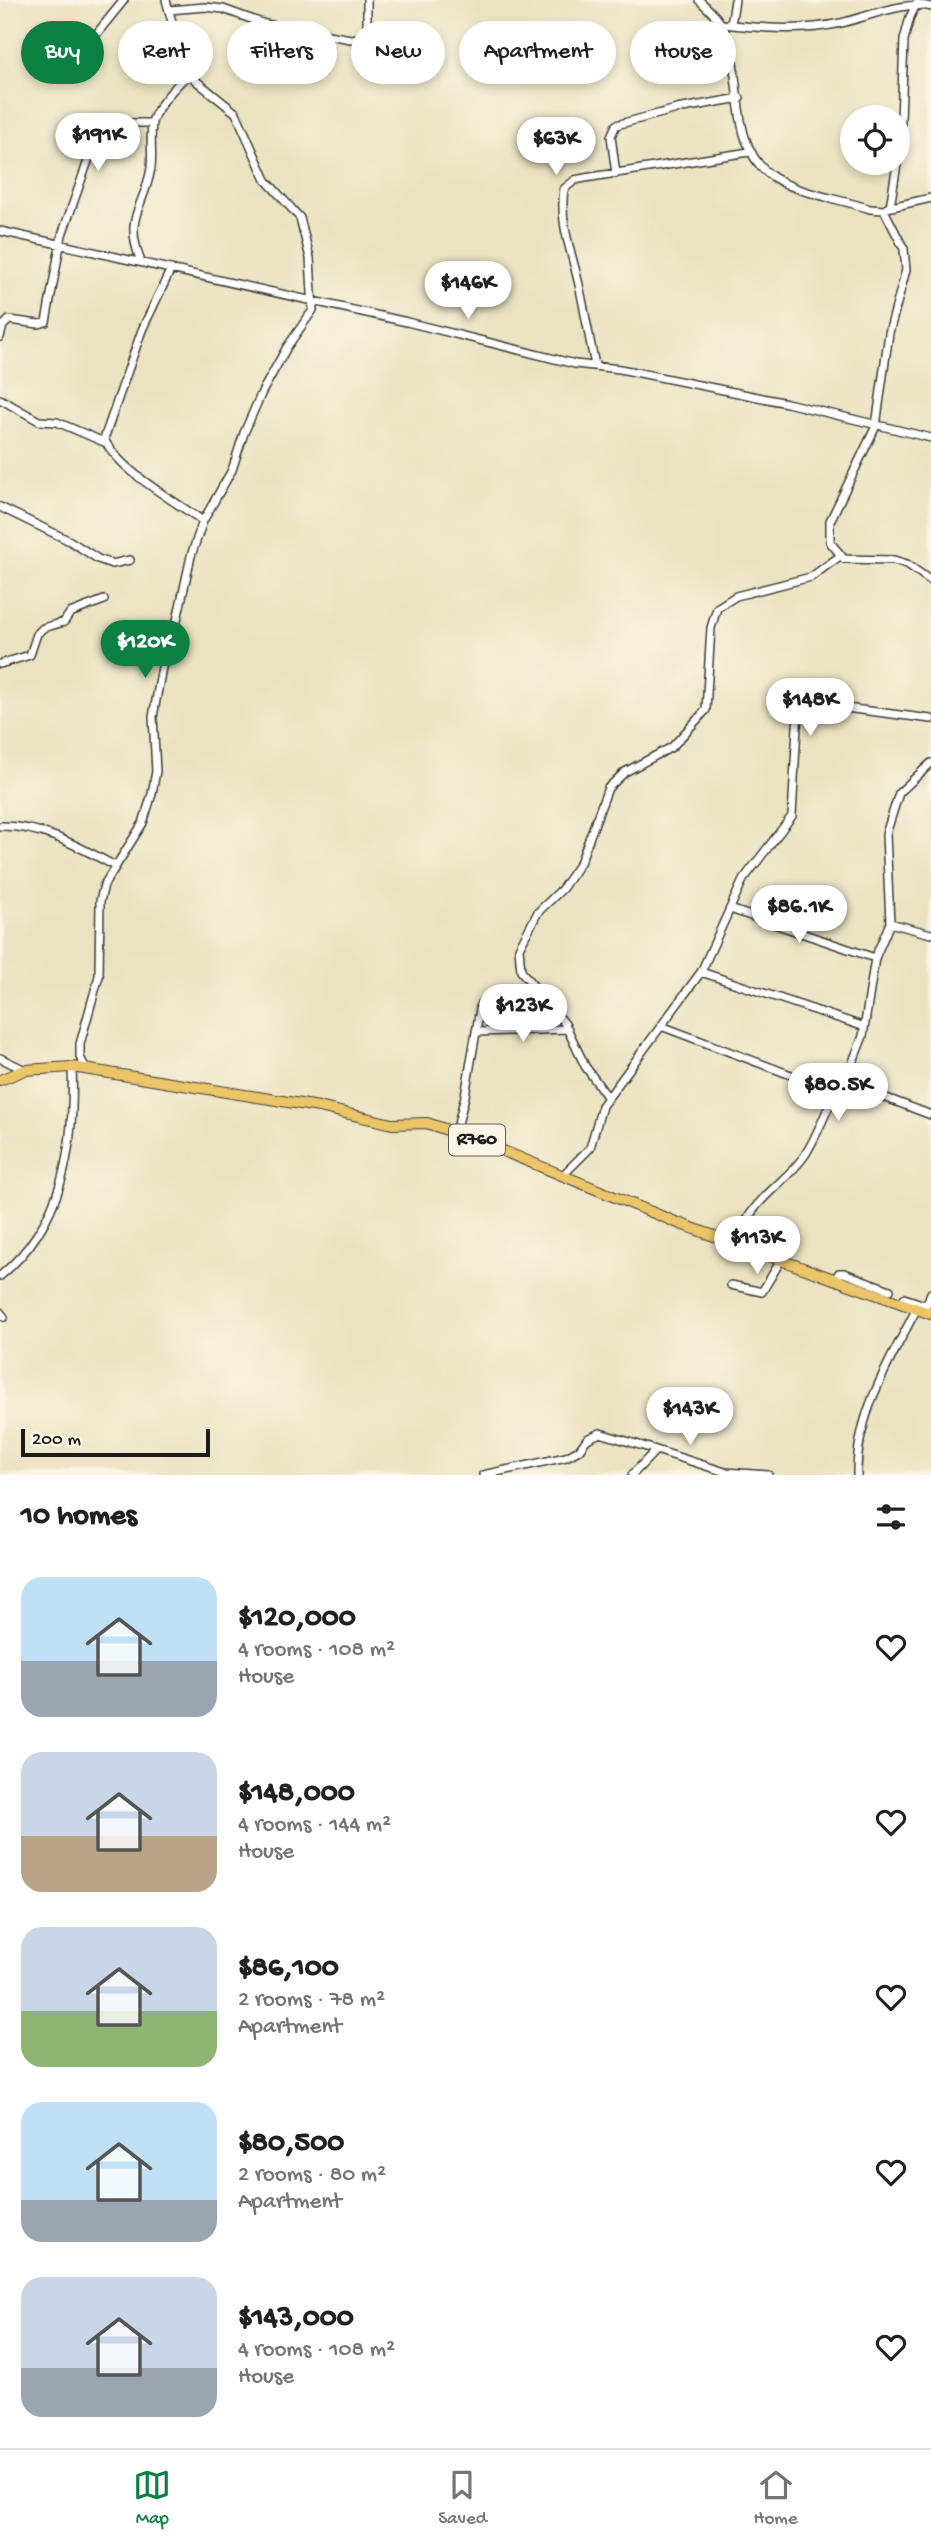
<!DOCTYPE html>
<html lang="en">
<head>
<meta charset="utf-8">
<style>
  body { margin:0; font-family:"Gochi Hand",sans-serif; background:#f2f2f2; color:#202124; height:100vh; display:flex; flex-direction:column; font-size:26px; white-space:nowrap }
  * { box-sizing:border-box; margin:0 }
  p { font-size:23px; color:#757577 }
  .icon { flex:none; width:38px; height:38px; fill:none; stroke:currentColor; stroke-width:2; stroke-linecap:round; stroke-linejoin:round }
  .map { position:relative; height:1475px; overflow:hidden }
  .side { display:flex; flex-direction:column; background:#fff; flex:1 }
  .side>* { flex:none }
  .guide { position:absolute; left:21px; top:21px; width:889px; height:63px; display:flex; gap:14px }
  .controls { position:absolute; left:840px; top:105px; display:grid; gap:14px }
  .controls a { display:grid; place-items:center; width:70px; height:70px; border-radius:50%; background:#fff; box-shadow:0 4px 10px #0003; font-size:35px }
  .scale { position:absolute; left:21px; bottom:18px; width:189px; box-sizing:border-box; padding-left:7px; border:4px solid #1c1c1c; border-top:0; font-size:19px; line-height:24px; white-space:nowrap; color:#1c1c1c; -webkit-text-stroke:5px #fcf5e5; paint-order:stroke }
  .price { position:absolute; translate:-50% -60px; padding:0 16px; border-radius:24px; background:#fff; color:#222; font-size:23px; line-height:46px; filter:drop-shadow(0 2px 4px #0008) }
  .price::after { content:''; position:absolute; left:50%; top:42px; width:21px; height:16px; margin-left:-10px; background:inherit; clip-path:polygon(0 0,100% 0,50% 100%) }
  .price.active { background:#0b8043; color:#fff }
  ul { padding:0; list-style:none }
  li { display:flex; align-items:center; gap:21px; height:175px; padding:0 21px }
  li span { display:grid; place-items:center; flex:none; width:196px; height:140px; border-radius:21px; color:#555 }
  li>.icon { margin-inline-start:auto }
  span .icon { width:84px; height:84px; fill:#fffc; stroke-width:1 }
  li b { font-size:30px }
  h2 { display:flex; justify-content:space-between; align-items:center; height:84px; padding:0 21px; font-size:30px }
  .chip { padding:0 24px; border-radius:32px; background:#fff; box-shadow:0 4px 10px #0003; font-size:24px; line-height:63px }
  .chip.active { background:#0b8043; color:#fff }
  .tab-bar { display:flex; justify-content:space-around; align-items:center; height:98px; border-top:2px solid #e0e0e0; background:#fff; font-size:19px; color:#757577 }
  .tab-bar a { display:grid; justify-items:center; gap:4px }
  .tab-bar .active { color:#0b8043 }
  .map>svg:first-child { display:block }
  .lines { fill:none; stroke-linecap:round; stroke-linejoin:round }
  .minor-casing { stroke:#3b3a35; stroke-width:10 }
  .major-casing { stroke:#3b3a35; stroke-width:12 }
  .minor { stroke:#fff; stroke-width:7 }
  .major { stroke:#edc569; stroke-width:10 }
  .labels { text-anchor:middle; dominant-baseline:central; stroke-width:7; stroke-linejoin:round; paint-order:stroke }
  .shield { fill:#fcf5e5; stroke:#5f5d58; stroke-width:2 }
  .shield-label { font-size:19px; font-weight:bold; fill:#1c1c1c }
</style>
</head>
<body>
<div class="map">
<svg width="931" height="1475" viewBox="0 0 931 1475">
  <rect width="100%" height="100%" fill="#fcf5e5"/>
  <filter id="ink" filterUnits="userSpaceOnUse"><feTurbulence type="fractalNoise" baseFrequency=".0143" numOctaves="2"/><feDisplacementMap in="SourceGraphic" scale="14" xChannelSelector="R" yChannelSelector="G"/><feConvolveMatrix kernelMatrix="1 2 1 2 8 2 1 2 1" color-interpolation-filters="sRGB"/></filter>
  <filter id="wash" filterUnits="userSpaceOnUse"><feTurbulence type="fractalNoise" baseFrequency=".00686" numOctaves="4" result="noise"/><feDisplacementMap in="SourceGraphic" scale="28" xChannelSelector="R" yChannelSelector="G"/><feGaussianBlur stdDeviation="1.57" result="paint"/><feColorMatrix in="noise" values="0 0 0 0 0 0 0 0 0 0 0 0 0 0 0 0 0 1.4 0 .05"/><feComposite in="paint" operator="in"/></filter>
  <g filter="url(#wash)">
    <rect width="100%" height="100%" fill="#eae2c0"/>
  </g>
  <g filter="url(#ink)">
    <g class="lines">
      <defs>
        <path id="minor" d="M699,0C706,7 716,15 721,24C746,70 726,140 769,174C795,194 839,198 870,209L884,210L904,249L906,270L889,333L876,426L830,521V542L844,559L894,560L907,564L931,581
          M169,10L205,7L223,9L265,24L351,39L358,38L367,30V0
          M721,24C762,28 800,32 841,23C867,17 906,0 931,7
          M731,25L735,0
          M73,63L124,0
          M616,174L611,136L616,125L677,109L740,98
          M890,207L900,146L904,40L910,17L917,3
          M887,208L931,198
          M0,231L407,322L575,364L620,369L787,403L931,438
          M141,262C123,215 144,210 151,168C153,153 149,133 153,119C159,103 178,84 190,72
          M171,269L142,330L104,439C121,472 173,500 203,521
          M0,337L3,326L9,320L39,324L46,322L62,235L89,158L108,132L121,123H152
          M595,365C589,338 585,311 579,285C572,252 559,224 564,189L575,180L585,178L749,152
          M0,399L39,421L57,422L104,442
          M0,507L70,541L98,559L112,564L130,560
          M0,664L30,655L37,634L43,628L64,622L70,613L104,600
          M931,763L899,793L886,834L890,923L875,958L863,1036L847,1077L855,1086L931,1115
          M0,826C41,825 80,847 115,866
          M730,909L875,958
          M890,923L931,934
          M701,972L862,1026
          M661,1026L791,1075L838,1088
          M476,1032L568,1029
          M0,1058L25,1070
          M86,1069L80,1057V1044L99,976L100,901L104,885L143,823L152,794L156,771L153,717L162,667L172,643L191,556L203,521L232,470L244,433L262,392L287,347L313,310L310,258L300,218L266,180L236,113L195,80L177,40L166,0
          M608,1098L585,1066L565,1024L521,971L519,948L538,912L562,889L580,863L608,788L625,772L672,747L706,710L711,628L717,608L736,596L811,577L840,556
          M456,1132L465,1096L481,1003
          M563,1175L590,1148L602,1106L701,972L743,880L792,816L798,709L830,706L931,719
          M744,1246L740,1236C751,1199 785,1184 805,1155C821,1130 828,1100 847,1077
          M0,1276C64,1224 75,1145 72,1067
          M834,1280L839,1273H844L890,1290
          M731,1285L762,1292L781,1260
          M904,1298L925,1305
          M925,1309L931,1293
          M0,1312L4,1317
          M483,1475L566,1457L579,1450L587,1439L600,1433L656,1450
          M632,1475L656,1450L725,1472L768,1475
          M857,1475C856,1414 889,1363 916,1310"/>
        <path id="major" d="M0,1080L25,1070L72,1067L319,1107L392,1124L427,1123L479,1141L678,1223L931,1314"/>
      </defs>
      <use href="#minor" class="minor-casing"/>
      <use href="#major" class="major-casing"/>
      <use href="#minor" class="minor"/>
      <use href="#major" class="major"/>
    </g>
  </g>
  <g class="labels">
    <rect class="shield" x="449" y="1124.5" width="56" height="31" rx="5"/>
    <g class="shield-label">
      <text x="477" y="1140">R760</text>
    </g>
  </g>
</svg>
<div class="controls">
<a><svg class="icon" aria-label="locate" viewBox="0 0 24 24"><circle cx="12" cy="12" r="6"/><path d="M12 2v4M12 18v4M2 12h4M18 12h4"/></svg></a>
</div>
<div class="scale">200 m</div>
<b class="price" style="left:98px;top:173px">$191K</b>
<b class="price" style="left:556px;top:177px">$63K</b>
<b class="price" style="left:468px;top:321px">$146K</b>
<b class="price active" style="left:145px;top:680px">$120K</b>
<b class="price" style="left:810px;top:738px">$148K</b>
<b class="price" style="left:799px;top:945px">$86.1K</b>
<b class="price" style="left:523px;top:1044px">$123K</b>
<b class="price" style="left:838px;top:1123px">$80.5K</b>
<b class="price" style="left:757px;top:1276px">$113K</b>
<b class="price" style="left:690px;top:1447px">$143K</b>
<div class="guide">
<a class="chip active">Buy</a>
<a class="chip">Rent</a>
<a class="chip">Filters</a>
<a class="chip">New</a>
<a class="chip">Apartment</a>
<a class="chip">House</a>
</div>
</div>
<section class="side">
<h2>10 homes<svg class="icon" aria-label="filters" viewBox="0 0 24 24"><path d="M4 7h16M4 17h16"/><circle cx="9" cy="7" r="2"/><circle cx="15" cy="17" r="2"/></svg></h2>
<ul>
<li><span style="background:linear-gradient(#bfe0f5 60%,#9aa5b1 0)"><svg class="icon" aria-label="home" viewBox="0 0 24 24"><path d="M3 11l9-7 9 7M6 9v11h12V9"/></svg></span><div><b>$120,000</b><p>4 rooms · 108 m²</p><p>House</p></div><svg class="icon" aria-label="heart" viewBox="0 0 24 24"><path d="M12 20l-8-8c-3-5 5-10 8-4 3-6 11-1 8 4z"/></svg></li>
<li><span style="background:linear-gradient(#c9d6e8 60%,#b9a48a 0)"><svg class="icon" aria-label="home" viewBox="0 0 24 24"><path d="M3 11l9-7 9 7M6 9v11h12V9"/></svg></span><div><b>$148,000</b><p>4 rooms · 144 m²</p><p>House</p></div><svg class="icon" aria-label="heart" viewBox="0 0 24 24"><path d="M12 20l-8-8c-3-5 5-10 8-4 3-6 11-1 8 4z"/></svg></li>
<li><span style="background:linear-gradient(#c9d6e8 60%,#8fb573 0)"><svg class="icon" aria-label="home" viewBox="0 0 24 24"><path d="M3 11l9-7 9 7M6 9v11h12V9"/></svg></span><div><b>$86,100</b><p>2 rooms · 78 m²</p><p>Apartment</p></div><svg class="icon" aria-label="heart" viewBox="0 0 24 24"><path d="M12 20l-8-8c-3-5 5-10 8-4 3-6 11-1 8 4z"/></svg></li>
<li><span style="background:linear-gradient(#bfe0f5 70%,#9aa5b1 0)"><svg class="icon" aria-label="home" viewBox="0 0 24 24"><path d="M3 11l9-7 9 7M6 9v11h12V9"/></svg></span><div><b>$80,500</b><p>2 rooms · 80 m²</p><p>Apartment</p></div><svg class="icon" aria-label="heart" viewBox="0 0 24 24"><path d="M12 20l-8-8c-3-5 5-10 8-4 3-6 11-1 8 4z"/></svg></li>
<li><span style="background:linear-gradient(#c9d6e8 65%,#9aa5b1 0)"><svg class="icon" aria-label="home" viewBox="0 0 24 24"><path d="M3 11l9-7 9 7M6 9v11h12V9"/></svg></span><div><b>$143,000</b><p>4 rooms · 108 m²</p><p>House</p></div><svg class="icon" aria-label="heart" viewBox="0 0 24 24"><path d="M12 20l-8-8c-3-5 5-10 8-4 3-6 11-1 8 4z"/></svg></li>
</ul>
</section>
<nav class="tab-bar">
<a class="active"><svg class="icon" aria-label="map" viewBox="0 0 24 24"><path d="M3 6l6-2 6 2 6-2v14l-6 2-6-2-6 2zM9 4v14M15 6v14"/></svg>Map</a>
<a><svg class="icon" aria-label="saved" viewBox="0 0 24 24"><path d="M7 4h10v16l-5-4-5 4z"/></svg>Saved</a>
<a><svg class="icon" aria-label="home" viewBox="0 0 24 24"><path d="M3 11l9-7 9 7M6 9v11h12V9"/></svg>Home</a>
</nav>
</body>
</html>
